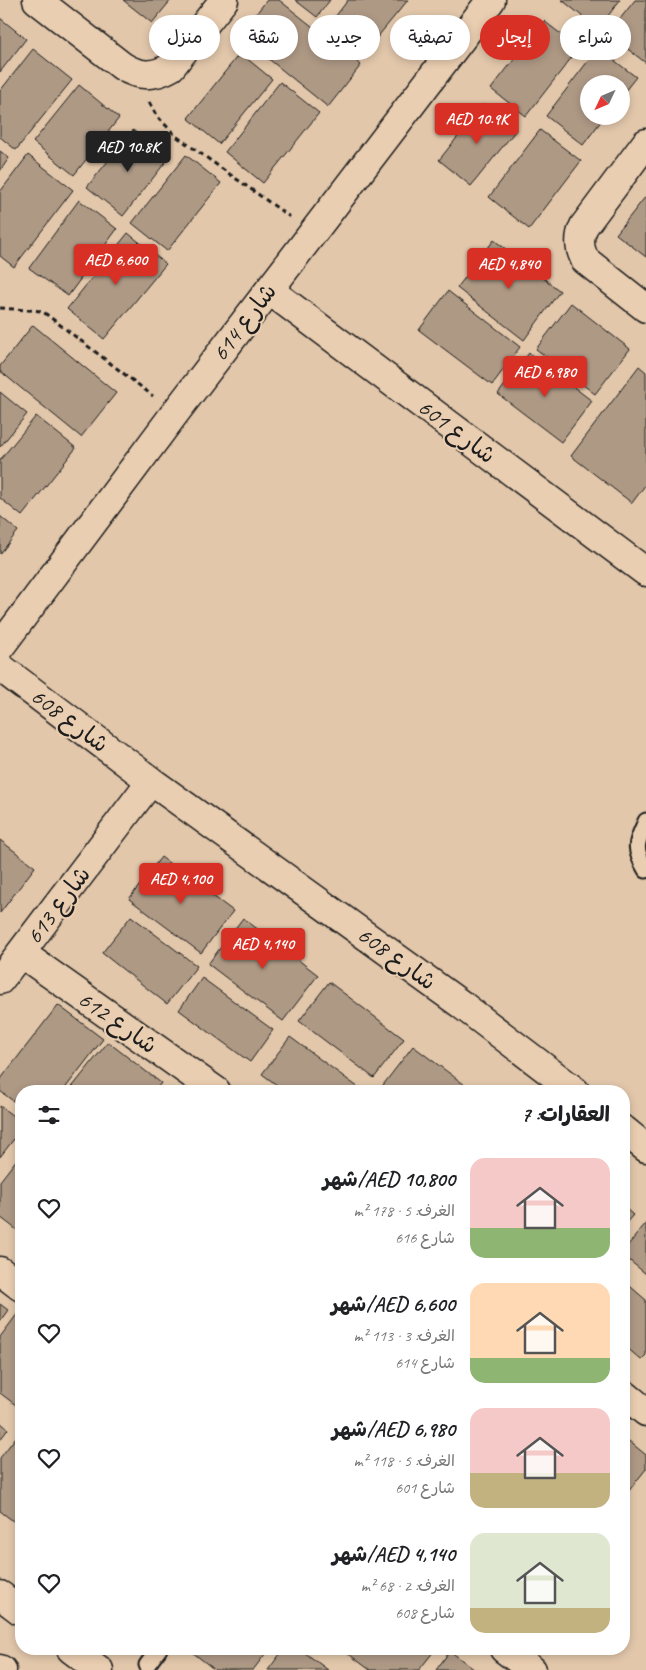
<!DOCTYPE html>
<html lang="ar">
<head>
<meta charset="utf-8">
<style>
  body { margin:0; font-family:Caveat,"Playpen Sans Arabic",sans-serif; background:#f6f6f6; color:#202124; direction:rtl; height:100vh; display:flex; flex-direction:column; font-size:19px; white-space:nowrap }
  * { box-sizing:border-box; margin:0 }
  p { font-size:16px; color:#757577 }
  .icon { flex:none; width:28px; height:28px; fill:none; stroke:currentColor; stroke-width:2; stroke-linecap:round; stroke-linejoin:round }
  .map { position:relative; flex:1; overflow:hidden; direction:ltr }
  .side { position:absolute; left:15px; top:1085px; width:615px; height:570px; display:flex; flex-direction:column; background:#fff; border-radius:20px; box-shadow:0 2px 8px #0003; direction:rtl }
  .side>* { flex:none }
  .banner { position:absolute; left:15px; top:15px; width:616px; height:45px; direction:rtl; display:flex; gap:10px }
  .needle { width:32px; rotate:226deg }
  .tools { position:absolute; left:580px; top:75px; display:grid; gap:10px }
  .tools a { display:grid; place-items:center; width:50px; height:50px; border-radius:50%; background:#fff; box-shadow:0 2px 8px #0003; font-size:25px }
  .price { position:absolute; translate:-50% -42px; padding:0 11px; border-radius:5px; background:#d93025; color:#fff; font-size:16px; line-height:32px; filter:drop-shadow(0 1px 2px #0008) }
  .price::after { content:''; position:absolute; left:50%; top:30px; width:15px; height:11px; margin-left:-8px; background:inherit; clip-path:polygon(0 0,100% 0,50% 100%) }
  .price.current { background:#222; color:#fff }
  ul { padding:0; list-style:none }
  li { display:flex; align-items:center; gap:15px; height:125px; padding:0 20px }
  li span { display:grid; place-items:center; flex:none; width:140px; height:100px; border-radius:15px; color:#555 }
  li>.icon { margin-inline-start:auto }
  span .icon { width:60px; height:60px; fill:#fffc; stroke-width:1 }
  li b { font-size:21px }
  h2 { display:flex; justify-content:space-between; align-items:center; height:60px; padding:0 20px; font-size:21px }
  .chip { padding:0 18px; border-radius:22px; background:#fff; box-shadow:0 2px 8px #0003; font-size:18px; line-height:45px }
  .chip.current { background:#d93025; color:#fff }
  .map>svg:first-child { display:block }
  .building { fill:#ae9985; stroke:#1c1c1c }
  .lines { fill:none; stroke-linecap:round; stroke-linejoin:round }
  .service-casing { stroke:#1c1c1c; stroke-width:19 }
  .minor-casing { stroke:#1c1c1c; stroke-width:31 }
  .tertiary-casing { stroke:#1c1c1c; stroke-width:31 }
  .path { stroke:#1c1c1c; stroke-width:3; stroke-dasharray:5 4; stroke-linecap:butt }
  .service { stroke:#eaceb1; stroke-width:15 }
  .minor { stroke:#eaceb1; stroke-width:28 }
  .tertiary { stroke:#eaceb1; stroke-width:28 }
  .labels { text-anchor:middle; dominant-baseline:central; stroke-width:4; stroke-linejoin:round; paint-order:stroke }
  .street-label { font-size:24px; fill:#1c1c1c; stroke:#eaceb1 }
</style>
</head>
<body>
<div class="map">
<svg width="646" height="1670" viewBox="0 0 646 1670">
  <rect width="100%" height="100%" fill="#e2c7ab"/>
  <filter id="ink" filterUnits="userSpaceOnUse"><feTurbulence type="fractalNoise" baseFrequency=".02" numOctaves="2"/><feDisplacementMap in="SourceGraphic" scale="10" xChannelSelector="R" yChannelSelector="G"/><feConvolveMatrix kernelMatrix="1 2 1 2 8 2 1 2 1" color-interpolation-filters="sRGB"/></filter>
  <g filter="url(#ink)">
    <path class="building" d="M123,0H171L152,23Z
      M267,0H279L361,65L328,107L239,35Z
      M295,0H330L317,17Z
      M348,0H408L370,46L335,17Z
      M562,0H620L598,29Z
      M635,0H646V63L608,34Z
      M0,18L26,39L0,72Z
      M544,21L579,48L526,116L491,89Z
      M598,48L636,77L621,96V84H589V116H605L583,145L546,116Z
      M33,49L72,80L16,150L0,137V91Z
      M240,53L272,79L219,144L188,118Z
      M280,82L319,113L263,183L225,152Z
      M79,85L119,118L74,175L33,142Z
      M484,104L516,130L471,186L439,160Z
      M133,130L168,159L123,216L87,187Z
      M540,130L581,161L529,229L489,197Z
      M0,151L9,158L0,171Z
      M28,155L73,190L14,267L0,256V192Z
      M186,155L221,183L167,251L132,223Z
      M646,196V257L616,234Z
      M79,200L117,229L68,296L29,268Z
      M128,233L166,264L104,339L67,309Z
      M494,240L560,291L524,340L457,288Z
      M448,291L520,347L492,385L419,330Z
      M571,303L630,349L595,394L536,349Z
      M33,325L116,393L81,437L0,371V366Z
      M529,353L592,401L561,442L498,394Z
      M639,366L646,372V484L632,503L571,456Z
      M0,392L27,414L0,447Z
      M36,416L76,448L22,516L0,498V460Z
      M0,516L18,531L0,554Z
      M0,840L35,867L0,913Z
      M161,857L233,911L201,953L129,899Z
      M131,916L197,966L167,1004L102,953Z
      M243,918L318,975L283,1021L208,964Z
      M202,978L273,1030L250,1062L179,1010Z
      M329,982L404,1039L374,1078L299,1021Z
      M58,1005L103,1039L63,1091H21V1107L0,1091V1080Z
      M290,1037L359,1088L357,1091H285L262,1074Z
      M108,1042L161,1083L155,1091H69Z
      M413,1046L473,1091H392L383,1085Z
      M0,1106L21,1122V1130L0,1157Z
      M21,1154V1233L0,1217V1181Z
      M624,1207L633,1215L624,1225Z
      M646,1223V1274L624,1256V1250Z
      M624,1281L646,1300V1355L641,1360L624,1345Z
      M0,1304L8,1310L0,1321Z
      M18,1313L21,1315V1409L0,1393V1337Z
      M0,1422L8,1429L0,1440Z
      M16,1437L21,1441V1527L0,1511V1458Z
      M624,1437L646,1455V1469L624,1497Z
      M195,1649H269L253,1670H215L192,1652Z
      M284,1649H300L328,1670H268Z
      M342,1649H432L434,1651L419,1670H370Z
      M450,1651L475,1670H436Z"/>
    <g class="lines">
      <defs>
        <path id="service" d="M646,821C636,844 633,848 646,870
          M147,1665L159,1649"/>
        <path id="minor" d="M37,0L122,66C139,77 154,77 171,67L224,0
          M646,143L584,226C578,238 579,248 585,260L646,308
          M269,290L646,572
          M0,647L175,413L491,0
          M0,667L151,781L462,1005L575,1091
          M21,953L216,1091
          M0,980L151,781
          M624,1130L646,1148
          M0,1271L21,1287
          M624,1394L646,1412
          M504,1649L532,1670"/>
        <path id="tertiary" d="M0,1595L21,1611
          M71,1649L99,1670
          M0,1669L2,1670"/>
      </defs>
      <use href="#service" class="service-casing"/>
      <use href="#minor" class="minor-casing"/>
      <use href="#tertiary" class="tertiary-casing"/>
      <path class="path" d="M149,102L156,115L176,136L290,217
        M0,308L42,311L153,396"/>
      <use href="#service" class="service"/>
      <use href="#minor" class="minor"/>
      <use href="#tertiary" class="tertiary"/>
    </g>
  </g>
  <g class="labels">
    <g class="street-label">
      <text transform="translate(244 322) rotate(-53)">شارع 614</text>
      <text transform="translate(457 431) rotate(37)">شارع 601</text>
      <text transform="translate(70 720) rotate(37)">شارع 608</text>
      <text transform="translate(58 905) rotate(-53)">شارع 613</text>
      <text transform="translate(397 958) rotate(36)">شارع 608</text>
      <text transform="translate(118 1022) rotate(35)">شارع 612</text>
    </g>
  </g>
</svg>
<div class="tools">
<a><svg class="needle" viewBox="-14 -14 28 28"><path d="M0-13l5 13h-10z" fill="#e53935"/><path d="M0 13l5-13h-10z" fill="#757577"/></svg></a>
</div>
<b class="price" style="left:477px;top:145px">AED 10.9K</b>
<b class="price current" style="left:128px;top:173px">AED 10.8K</b>
<b class="price" style="left:116px;top:286px">AED 6,600</b>
<b class="price" style="left:509px;top:290px">AED 4,840</b>
<b class="price" style="left:545px;top:398px">AED 6,980</b>
<b class="price" style="left:181px;top:905px">AED 4,100</b>
<b class="price" style="left:263px;top:970px">AED 4,140</b>
<div class="banner">
<a class="chip">شراء</a>
<a class="chip current">إيجار</a>
<a class="chip">تصفية</a>
<a class="chip">جديد</a>
<a class="chip">شقة</a>
<a class="chip">منزل</a>
</div>
<section class="side">
<h2>العقارات: 7<svg class="icon" aria-label="filters" viewBox="0 0 24 24"><path d="M4 7h16M4 17h16"/><circle cx="9" cy="7" r="2"/><circle cx="15" cy="17" r="2"/></svg></h2>
<ul>
<li><span style="background:linear-gradient(#f6c9c9 70%,#8fb573 0)"><svg class="icon" aria-label="home" viewBox="0 0 24 24"><path d="M3 11l9-7 9 7M6 9v11h12V9"/></svg></span><div><b>AED 10,800/شهر</b><p>الغرف: 5 · 178 m²</p><p>شارع 616</p></div><svg class="icon" aria-label="heart" viewBox="0 0 24 24"><path d="M12 20l-8-8c-3-5 5-10 8-4 3-6 11-1 8 4z"/></svg></li>
<li><span style="background:linear-gradient(#ffd9b3 75%,#8fb573 0)"><svg class="icon" aria-label="home" viewBox="0 0 24 24"><path d="M3 11l9-7 9 7M6 9v11h12V9"/></svg></span><div><b>AED 6,600/شهر</b><p>الغرف: 3 · 113 m²</p><p>شارع 614</p></div><svg class="icon" aria-label="heart" viewBox="0 0 24 24"><path d="M12 20l-8-8c-3-5 5-10 8-4 3-6 11-1 8 4z"/></svg></li>
<li><span style="background:linear-gradient(#f6c9c9 65%,#c2b280 0)"><svg class="icon" aria-label="home" viewBox="0 0 24 24"><path d="M3 11l9-7 9 7M6 9v11h12V9"/></svg></span><div><b>AED 6,980/شهر</b><p>الغرف: 5 · 118 m²</p><p>شارع 601</p></div><svg class="icon" aria-label="heart" viewBox="0 0 24 24"><path d="M12 20l-8-8c-3-5 5-10 8-4 3-6 11-1 8 4z"/></svg></li>
<li><span style="background:linear-gradient(#dfe7d0 75%,#c2b280 0)"><svg class="icon" aria-label="home" viewBox="0 0 24 24"><path d="M3 11l9-7 9 7M6 9v11h12V9"/></svg></span><div><b>AED 4,140/شهر</b><p>الغرف: 2 · 68 m²</p><p>شارع 608</p></div><svg class="icon" aria-label="heart" viewBox="0 0 24 24"><path d="M12 20l-8-8c-3-5 5-10 8-4 3-6 11-1 8 4z"/></svg></li>
</ul>
</section>
</div>
</body>
</html>
